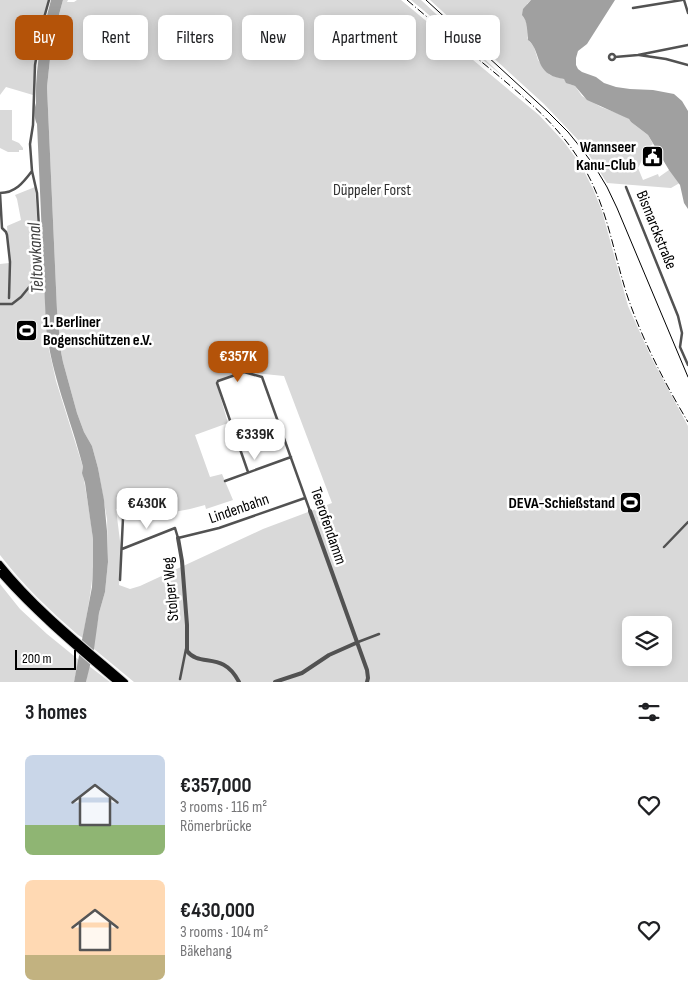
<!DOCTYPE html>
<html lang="en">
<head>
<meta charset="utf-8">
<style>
  body { margin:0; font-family:"Sofia Sans Condensed",sans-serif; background:#f6f6f6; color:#202124; height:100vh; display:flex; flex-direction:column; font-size:19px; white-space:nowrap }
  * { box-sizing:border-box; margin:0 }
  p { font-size:16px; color:#757577 }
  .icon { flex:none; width:28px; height:28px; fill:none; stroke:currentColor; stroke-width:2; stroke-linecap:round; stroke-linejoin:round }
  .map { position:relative; height:682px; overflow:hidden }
  .details { display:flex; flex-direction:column; background:#fff; flex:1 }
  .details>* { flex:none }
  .top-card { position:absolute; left:15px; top:15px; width:659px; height:45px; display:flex; gap:10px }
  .buttons { position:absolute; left:622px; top:616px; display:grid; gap:10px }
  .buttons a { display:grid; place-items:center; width:50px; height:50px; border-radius:8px; background:#fff; box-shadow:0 2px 12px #0003; font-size:25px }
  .scale { position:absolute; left:15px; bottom:12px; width:61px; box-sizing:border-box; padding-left:5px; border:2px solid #000; border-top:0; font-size:14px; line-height:18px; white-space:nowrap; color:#000; -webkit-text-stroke:4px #fff; paint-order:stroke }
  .price { position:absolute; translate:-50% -42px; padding:0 11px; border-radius:10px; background:#fff; color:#222; font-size:16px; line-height:32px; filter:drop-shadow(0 1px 2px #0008) }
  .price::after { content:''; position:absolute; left:50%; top:30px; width:15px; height:11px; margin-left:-8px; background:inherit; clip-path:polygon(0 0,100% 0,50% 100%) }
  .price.current { background:#b45309; color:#fff }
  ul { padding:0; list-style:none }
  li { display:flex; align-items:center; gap:15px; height:125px; padding:0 25px }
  li span { display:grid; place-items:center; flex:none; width:140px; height:100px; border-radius:8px; color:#555 }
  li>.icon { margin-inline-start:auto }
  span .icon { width:60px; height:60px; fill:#fffc; stroke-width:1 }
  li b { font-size:21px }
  h2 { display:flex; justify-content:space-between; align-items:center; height:60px; padding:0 25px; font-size:21px }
  .pill { padding:0 18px; border-radius:8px; background:#fff; box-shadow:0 2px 12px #0003; font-size:18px; line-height:45px }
  .pill.current { background:#b45309; color:#fff }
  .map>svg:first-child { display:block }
  .green { fill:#d9d9d9; fill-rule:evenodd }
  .water { fill:#a0a0a0 }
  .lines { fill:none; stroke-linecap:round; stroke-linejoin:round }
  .motorway-casing { stroke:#dbdbdb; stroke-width:8 }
  .minor { stroke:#525252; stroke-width:2.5 }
  .tertiary { stroke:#525252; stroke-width:4 }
  .motorway { stroke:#000; stroke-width:6 }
  .tram { stroke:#000; stroke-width:1 }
  .rail { stroke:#000; stroke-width:1; stroke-dasharray:8 2.5 1 2.5; stroke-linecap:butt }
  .labels { text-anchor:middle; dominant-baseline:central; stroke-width:5; stroke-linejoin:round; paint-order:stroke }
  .poi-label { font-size:16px; font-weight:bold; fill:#000; stroke:#fff; text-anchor:end }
  .park-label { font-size:16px; fill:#303030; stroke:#fff }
  .street-label { font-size:16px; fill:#000; stroke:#fff }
  .water-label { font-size:18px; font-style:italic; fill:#414141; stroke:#fff }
</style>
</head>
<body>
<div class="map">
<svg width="688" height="682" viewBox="0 0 688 682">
  <rect width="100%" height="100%" fill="#fff"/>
  <path class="green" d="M0,0H48C39,31 34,62 33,95L6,87L0,95Z
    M63,0H68L67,2H74L77,0H401L539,115L564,142L581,165L593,189L602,211L628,306L652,359L688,426V682H134L94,649V642L99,613L105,592L108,562L107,519L98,468L92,446L84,432L77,413L63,362L61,352L57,310L47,87L52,40ZM244,372L284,376L332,503L263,529L140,586L130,589L119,585L121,549L116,509H147L148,517L190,509L205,505L206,509L233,500L222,474L210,477L195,435L228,423L216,382L218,380ZM631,625H664V658H631Z
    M411,0H421L506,79Z
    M430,0H531L527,4L525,18L528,28L527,38L534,47L538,60L550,75L564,79L569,84L575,86L582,96L601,107L622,115L629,119L631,122L648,135L653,144C644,149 643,160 638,168L643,180L658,174L659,177L676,165L683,181L671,188L607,183L582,144L544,104Z
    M0,110H12V140L19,143L23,148V150H19V152H8L0,148Z
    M35,187L39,246L37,262L43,265L48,345L56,381L83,467C82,474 84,479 85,486C88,504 91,521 93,539C96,572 88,605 83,638L78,635C49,610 23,585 0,555V264L9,263L10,273L7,226L21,220L17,199L15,195Z
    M0,584L20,609L47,634L79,660L74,682H0Z
    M89,666L110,682H86Z"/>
  <path class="water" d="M51,0H63L52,40L47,87L57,310L61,352L63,362L77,413L84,432L92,446L98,468L104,500L107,531L108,562L105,592L99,613L94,649L86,682H74L92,587L93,567V539L85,483L82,473L83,467C71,419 51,375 46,326L37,124C34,119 34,109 36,103C35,68 42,33 51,0Z
    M531,0H615L587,44L578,51L576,58V65L578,69L582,72L596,77L604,83L616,87L630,89L653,90L674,94L682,101L688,111V209L684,203L680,185L669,170L648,135L631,122L629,119L587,100L575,86L566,83L564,79C559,78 553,77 549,74C536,66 539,48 528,40C527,32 528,21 522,15L523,9Z"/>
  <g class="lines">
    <defs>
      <path id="motorway" d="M0,564C36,609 82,645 125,682
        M0,573C35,613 76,647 117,682"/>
    </defs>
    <use href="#motorway" class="motorway-casing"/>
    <path class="minor" d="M684,0L688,13
      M633,8L682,0
      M609 57a3 3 0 1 1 6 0a3 3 0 1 1-6 0Z
      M639,55L666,59L688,65
      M615,57L638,55L688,45
      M626,187L678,316L682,333L680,347L688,365
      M9,298L10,262L7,235L6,232L2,228L0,193C15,193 23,183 32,171
      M0,304H12L21,297L30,286L35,277L39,263L40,245L37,193L32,171L30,144L33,125L35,65L42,25L49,0
      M248,472L217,383L218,381L244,372L262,377L310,511
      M225,481L291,457
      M664,547L688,522
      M122,549L175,528L178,538L219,528L305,498
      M120,580L123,518L125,517
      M358,642L379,634
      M180,679L186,649"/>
    <path class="tertiary" d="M310,511L367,670L368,678L367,682
      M178,538L182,561L187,625V651C200,668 223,650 239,682
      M275,682L302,673L329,655L356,643"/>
    <use href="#motorway" class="motorway"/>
    <path class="tram" d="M426,0L548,112L568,132L581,148L595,167L607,187L617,208L688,377"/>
    <path class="rail" d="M407,0C434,23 461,45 489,68C524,97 560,126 583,166C607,206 613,251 627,295C642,339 664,382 688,422"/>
  </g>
  <defs>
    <symbol id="civic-square" viewBox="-11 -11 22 22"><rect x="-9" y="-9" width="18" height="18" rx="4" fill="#000" stroke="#fff"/><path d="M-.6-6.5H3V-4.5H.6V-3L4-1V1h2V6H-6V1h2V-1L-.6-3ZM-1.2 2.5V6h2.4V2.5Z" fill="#fff"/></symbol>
    <symbol id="stadium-square" viewBox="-11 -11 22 22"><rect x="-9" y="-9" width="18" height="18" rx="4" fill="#000" stroke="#fff"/><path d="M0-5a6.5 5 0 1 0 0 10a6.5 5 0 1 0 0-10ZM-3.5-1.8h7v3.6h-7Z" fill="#fff"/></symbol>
  </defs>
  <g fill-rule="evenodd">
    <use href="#civic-square" x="640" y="144" width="25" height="25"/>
    <use href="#stadium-square" x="14" y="318" width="25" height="25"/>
    <use href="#stadium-square" x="618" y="490" width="25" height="25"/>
  </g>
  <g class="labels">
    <g class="poi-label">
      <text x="636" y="147">Wannseer<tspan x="636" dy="18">Kanu-Club</tspan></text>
      <text x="43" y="322" text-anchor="start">1. Berliner<tspan x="43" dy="18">Bogenschützen e.V.</tspan></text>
      <text x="615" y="503">DEVA-Schießstand</text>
    </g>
    <g class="park-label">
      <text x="372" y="190">Düppeler Forst</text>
    </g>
    <g class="street-label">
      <text transform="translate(656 230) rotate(68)">Bismarckstraße</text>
      <text transform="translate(239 509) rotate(-19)">Lindenbahn</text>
      <text transform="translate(328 526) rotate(71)">Teerofendamm</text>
      <text transform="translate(171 589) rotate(-95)">Stolper Weg</text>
    </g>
    <g class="water-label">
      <text transform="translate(36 258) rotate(-93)">Teltowkanal</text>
    </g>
  </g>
</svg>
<div class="buttons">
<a><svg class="icon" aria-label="layers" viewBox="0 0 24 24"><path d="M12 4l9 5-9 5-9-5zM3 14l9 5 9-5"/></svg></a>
</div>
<div class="scale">200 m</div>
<b class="price current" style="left:238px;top:383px">€357K</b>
<b class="price" style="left:255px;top:461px">€339K</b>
<b class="price" style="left:147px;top:530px">€430K</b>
<div class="top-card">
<a class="pill current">Buy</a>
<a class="pill">Rent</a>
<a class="pill">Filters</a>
<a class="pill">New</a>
<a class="pill">Apartment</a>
<a class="pill">House</a>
</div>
</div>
<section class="details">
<h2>3 homes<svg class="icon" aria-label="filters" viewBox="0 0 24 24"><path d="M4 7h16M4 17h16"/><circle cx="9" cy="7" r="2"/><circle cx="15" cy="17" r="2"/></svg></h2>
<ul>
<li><span style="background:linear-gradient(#c9d6e8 70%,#8fb573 0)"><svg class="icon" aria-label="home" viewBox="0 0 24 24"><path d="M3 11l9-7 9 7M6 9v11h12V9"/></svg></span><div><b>€357,000</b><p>3 rooms · 116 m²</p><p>Römerbrücke</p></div><svg class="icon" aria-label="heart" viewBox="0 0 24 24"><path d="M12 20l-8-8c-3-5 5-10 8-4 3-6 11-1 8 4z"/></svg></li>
<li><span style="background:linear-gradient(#ffd9b3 75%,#c2b280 0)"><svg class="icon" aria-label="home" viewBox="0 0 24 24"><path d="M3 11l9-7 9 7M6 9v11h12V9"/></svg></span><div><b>€430,000</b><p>3 rooms · 104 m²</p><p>Bäkehang</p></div><svg class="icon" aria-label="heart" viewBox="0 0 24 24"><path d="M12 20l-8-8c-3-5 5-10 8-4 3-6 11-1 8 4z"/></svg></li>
</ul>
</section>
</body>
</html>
